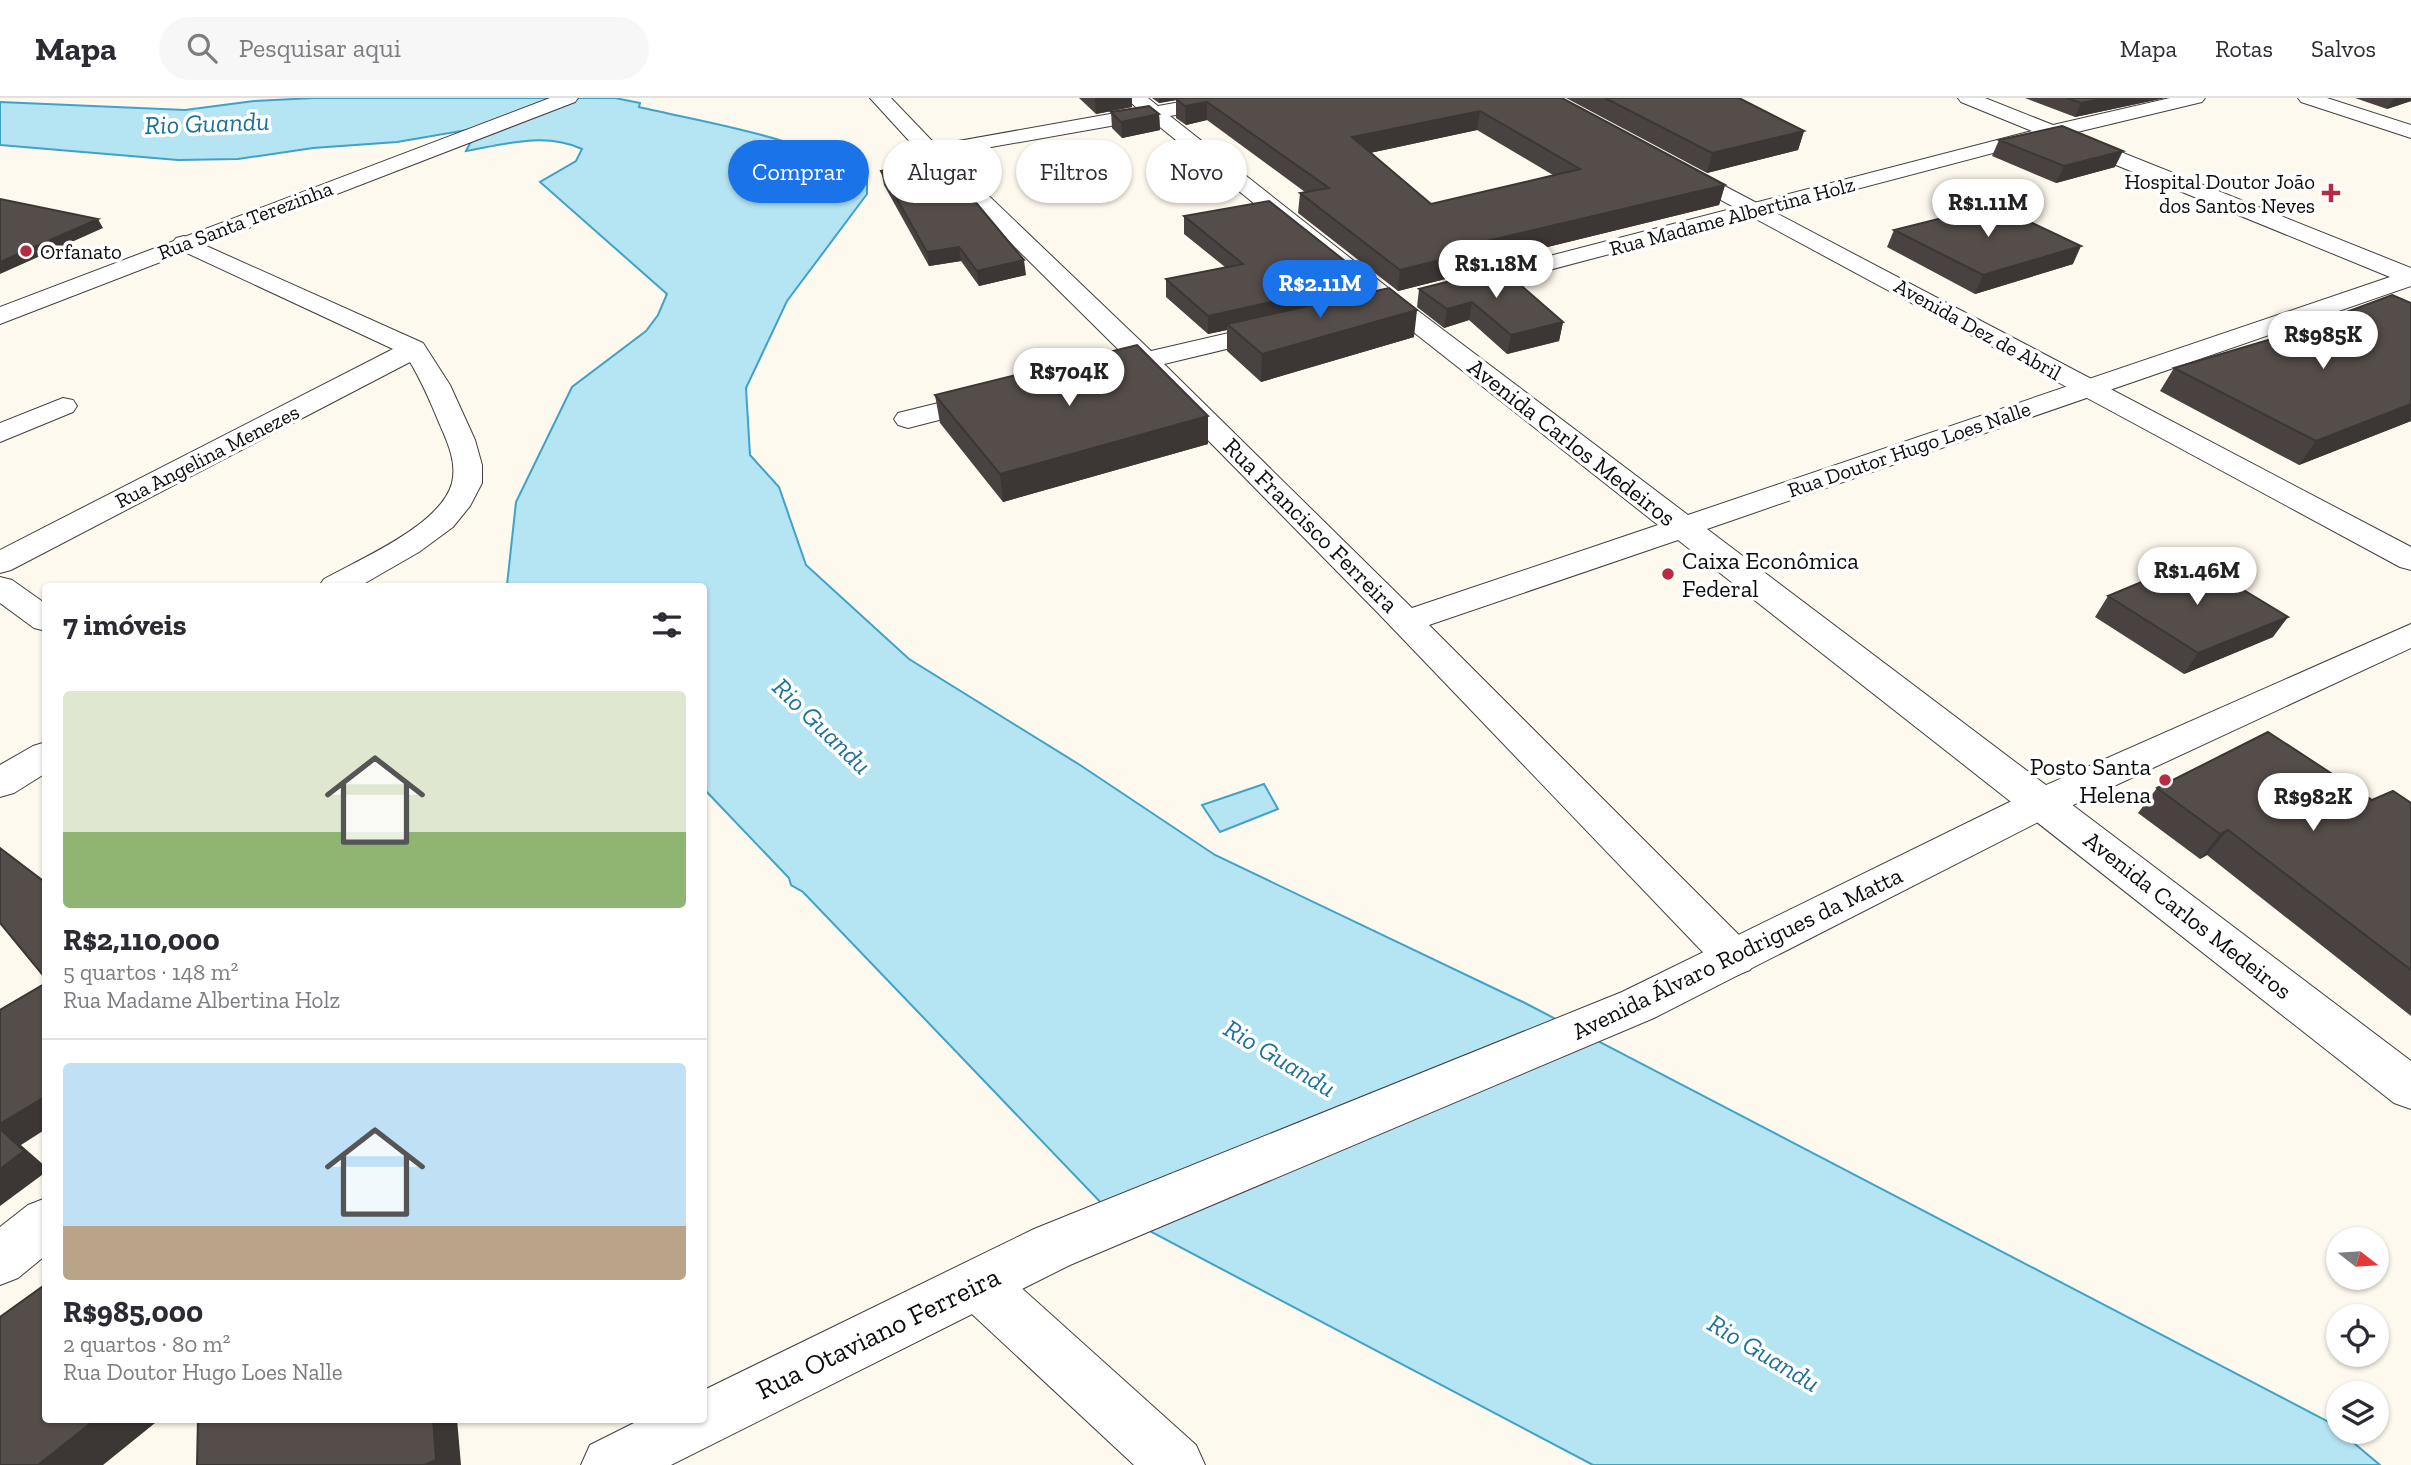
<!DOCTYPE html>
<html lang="pt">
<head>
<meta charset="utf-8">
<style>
  body { margin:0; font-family:"Zilla Slab",serif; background:#f7f7f7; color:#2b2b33; height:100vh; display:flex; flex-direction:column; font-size:26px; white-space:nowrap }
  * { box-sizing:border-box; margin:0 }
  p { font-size:23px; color:#7c7c81 }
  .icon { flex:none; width:38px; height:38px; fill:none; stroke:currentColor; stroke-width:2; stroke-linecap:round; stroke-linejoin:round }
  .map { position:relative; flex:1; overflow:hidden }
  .sheet { position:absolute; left:42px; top:485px; width:665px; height:840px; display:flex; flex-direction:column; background:#fff; border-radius:7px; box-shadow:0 2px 5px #0004 }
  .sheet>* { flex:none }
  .top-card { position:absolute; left:728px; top:42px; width:665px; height:63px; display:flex; gap:14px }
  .needle { width:46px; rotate:107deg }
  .buttons { position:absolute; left:2326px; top:1129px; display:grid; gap:14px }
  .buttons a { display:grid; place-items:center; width:63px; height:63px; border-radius:50%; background:#fff; box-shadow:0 2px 5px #0004; font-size:35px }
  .price { position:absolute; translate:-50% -60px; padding:0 16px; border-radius:24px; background:#fff; color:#222; font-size:23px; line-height:46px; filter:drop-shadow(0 2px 4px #0008) }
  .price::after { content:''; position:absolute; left:50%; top:42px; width:21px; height:16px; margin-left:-10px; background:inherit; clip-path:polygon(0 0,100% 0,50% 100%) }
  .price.selected { background:#1a73e8; color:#fff }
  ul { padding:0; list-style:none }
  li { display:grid; align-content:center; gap:14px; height:371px; padding:0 21px }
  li+li { border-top:2px solid #e1e1e2 }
  li span { display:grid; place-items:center; height:217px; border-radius:7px; color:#555 }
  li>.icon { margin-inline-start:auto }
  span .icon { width:126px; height:126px; fill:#fffc; stroke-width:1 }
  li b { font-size:30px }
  h2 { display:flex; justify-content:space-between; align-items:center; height:84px; padding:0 21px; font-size:30px }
  .chip { padding:0 24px; border-radius:32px; background:#fff; box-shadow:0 2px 5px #0004; font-size:24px; line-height:63px }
  .chip.selected { background:#1a73e8; color:#fff }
  header { display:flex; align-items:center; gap:42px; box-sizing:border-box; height:98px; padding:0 35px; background:#fff; border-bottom:2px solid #e1e1e2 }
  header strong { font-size:33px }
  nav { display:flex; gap:38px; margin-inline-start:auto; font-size:24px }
  .search { width:490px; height:63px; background:#f7f7f7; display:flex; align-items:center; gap:18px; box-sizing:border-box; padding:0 24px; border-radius:38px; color:#7c7c81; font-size:26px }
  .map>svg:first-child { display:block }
  .water { fill:#b5e4f3; stroke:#3fa2c7; stroke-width:2 }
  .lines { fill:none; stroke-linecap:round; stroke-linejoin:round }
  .minor-casing { stroke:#404040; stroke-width:2 }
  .tertiary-casing { stroke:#404040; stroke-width:2 }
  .minor { fill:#fff; fill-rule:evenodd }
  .tertiary { fill:#fff; fill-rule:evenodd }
  .wall { fill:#494240; fill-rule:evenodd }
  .shaded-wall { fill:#3c3634 }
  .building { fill:#554d4a; stroke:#3c3634; stroke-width:2; fill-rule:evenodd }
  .poi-dot { fill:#b72b44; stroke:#fff; stroke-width:2.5 }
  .labels { text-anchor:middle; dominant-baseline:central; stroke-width:7; stroke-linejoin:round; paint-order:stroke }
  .far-poi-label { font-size:21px; fill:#0d0d0d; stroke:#fff; text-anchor:end }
  .far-street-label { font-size:21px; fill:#0d0d0d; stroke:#fff }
  .street-label { font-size:24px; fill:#0d0d0d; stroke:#fff }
  .poi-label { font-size:24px; fill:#0d0d0d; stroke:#fff; text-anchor:start }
  .water-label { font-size:26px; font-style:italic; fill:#1c7299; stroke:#fff }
  .near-street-label { font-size:28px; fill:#0d0d0d; stroke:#fff }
</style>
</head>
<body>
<header>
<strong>Mapa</strong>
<div class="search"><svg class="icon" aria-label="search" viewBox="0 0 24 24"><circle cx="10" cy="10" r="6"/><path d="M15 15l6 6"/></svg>Pesquisar aqui</div>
<nav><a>Mapa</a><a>Rotas</a><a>Salvos</a></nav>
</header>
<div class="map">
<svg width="2411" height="1367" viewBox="0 0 2411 1367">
  <rect width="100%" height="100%" fill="#fef9ee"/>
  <path class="water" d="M314,0H615L640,5L639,9C711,26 805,39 867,81V96L787,203L746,290L750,357L779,389L806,467L909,561L1080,667L1215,757L1525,905L2329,1324L2380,1367H1593L1106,1110L803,794L791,787L789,780L704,691V488L507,487L516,404L572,289L646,233L658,217L667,196L540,84L576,63L582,51C545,34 505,46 466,53L478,30L397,44L313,50L238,61L178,62L0,47V4L185,12L254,3Z
    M1264,686L1278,711L1220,734L1202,707Z"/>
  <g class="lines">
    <defs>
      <path id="minor" d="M870,0H891L936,47L1138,11L1126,0H1148L1158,8L1203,0H1246L1236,6L1170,18L1401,200L1688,417L2390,179L2050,40L1458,196L1449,194L1446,189L1449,184L2032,33L1961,4L1958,0H1985L2053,27L2170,0H2205L2202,4L2073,35L2411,170V188L1707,431L2411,963V1011L2394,1005L1678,442L1429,527L1750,848L1757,860L1750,872L1735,878L1720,872L1379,516L1139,272L1100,281L1090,279L1086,273L1090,267L1126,259L923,58ZM1150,21L1383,210L1658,427L1412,510L1164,266L1285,237L1289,232L1285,227L1276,224L1151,253L946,57Z
        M2298,0H2327L2411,27V40L2301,4Z
        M184,138L423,245L450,287L475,342L482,367V385L470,408L453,429L419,454L360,488H319L324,481C360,461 441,427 452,385C457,365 448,345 440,327C431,305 422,284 410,264L11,472L0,475V452L393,251L176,150L172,145L176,140Z
        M987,293L997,295L1001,301L997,307L908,330L898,327L894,321L898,315Z
        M63,300L73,302L77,308L73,314L0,344V325Z
        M0,479L12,482L46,506V533L34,530L0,505Z
        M46,644V675L14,695L0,699V667L33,648Z
        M46,1100V1157L18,1180L0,1187V1129L28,1107Z
        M978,1160L997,1168L1196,1347L1205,1367H1134L959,1204L952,1186L959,1168Z"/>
      <path id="tertiary" d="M550,0H578L575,4L0,226V209Z
        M1677,63L2411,449V472L2400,469L1669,74L1666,69L1669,64Z
        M2411,526V550L2056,715L1654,920L1070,1167L671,1367H581L590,1347L642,1321H704V1292L1034,1131L1622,894L2028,695Z"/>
    </defs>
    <use href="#minor" class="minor-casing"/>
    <use href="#tertiary" class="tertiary-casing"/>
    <use href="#minor" class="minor"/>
    <use href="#tertiary" class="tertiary"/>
  </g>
  <path class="wall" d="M1079,0H1132V9L1096,16Z
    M1152,0H1562L1725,87L1719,107L1482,165L1481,172L1398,193L1298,115L1300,95L1305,94L1207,22L1186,27L1176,20V2L1159,5ZM1477,32L1553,77L1431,106L1370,55Z
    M1566,0H1739L1804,33L1798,52L1707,75Z
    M2025,0H2165L2075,19Z
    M2355,0H2411V3L2387,11Z
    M1111,14L1159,16L1160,32L1122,40L1112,30Z
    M1999,42L2115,69L2056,85L1992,58Z
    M881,73L1026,177L979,188L961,163L929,168L884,87Z
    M1184,118L1369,182L1368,195L1414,239L1261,284L1227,253V232L1208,236L1166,199V181L1225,169L1184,136Z
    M1894,132L2073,166L1975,196L1887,149Z
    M1419,191L1563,224L1559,243L1507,256L1469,222L1444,230L1417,209Z
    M2411,205V323L2299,367L2160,293L2174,270Z
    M935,297L1208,346L1003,404L940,325Z
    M2108,498L2273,539L2184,576L2095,519Z
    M2157,690L2372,702L2411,705V918L2207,757L2200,761L2138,715Z"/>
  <path class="shaded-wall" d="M1095,0H1132V9L1096,16Z
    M1159,0H1188L1159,5Z
    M2107,0H2165L2075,19L2081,5Z
    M2394,0H2411V3L2387,11Z
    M1207,4V22L1186,27L1185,8Z
    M1480,13L1477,32L1351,59L1352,39Z
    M1159,16L1160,32L1122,40L1121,24Z
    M1804,33L1798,52L1707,75L1712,55Z
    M2123,53L2115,69L2056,85L2064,68Z
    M1725,87L1719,107L1482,165L1481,172L1398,193L1400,172L1478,145Z
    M98,121L103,130L0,176V164Z
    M2081,148L2073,166L1975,196L1983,177Z
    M959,149L961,163L929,168L927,154Z
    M1024,162L1026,177L979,188L977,173Z
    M1369,182L1367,201L1227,226V232L1208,236V218Z
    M1472,204L1469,222L1444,230L1447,211Z
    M1417,212L1414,239L1261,284L1262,256Z
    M1563,224L1559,243L1507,256L1511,237Z
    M2411,306V323L2299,367L2316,343Z
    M1208,318V346L1003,404L1000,376Z
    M2288,519L2273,539L2184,576L2198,555Z
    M2228,732L2207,757L2200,761L2220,736Z
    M46,998V1031L21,1047L46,1069V1074L0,1108V1026Z
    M96,1321H160L103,1367H38Z
    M433,1321H457L461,1367H425Z"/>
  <path class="building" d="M1181,0H1562L1725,87L1478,145L1484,151L1400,172L1300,95L1329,90L1207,4L1185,8L1176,1ZM1480,13L1580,71L1431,106L1352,39Z
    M1605,0H1739L1804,33L1712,55Z
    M2066,0H2107L2081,5Z
    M1149,8L1159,16L1121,24L1111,14Z
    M2062,28L2123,53L2064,68L1999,42Z
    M935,63L978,107L1024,162L977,173L959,149L927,154L881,73Z
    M0,101L98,121L0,164Z
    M1269,103L1369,182L1208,218L1166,181L1243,166L1184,118Z
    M1994,107L2081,148L1983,177L1894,132Z
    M1501,170L1563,224L1511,237L1472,204L1447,211L1419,191Z
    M1389,190L1417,212L1262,256L1227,226Z
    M2392,197L2411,205V306L2316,343L2174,270L2285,237Z
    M1137,247L1208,318L1000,376L935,297Z
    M2194,462L2288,519L2198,555L2108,498Z
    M2268,634L2372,702L2393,693L2411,705V872L2228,732L2220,736L2157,690Z
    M0,750L46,785V881L0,825Z
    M46,885V998L0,1026V912Z
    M0,1031L24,1053L0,1071Z
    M46,1186V1321H96L38,1367H0V1219Z
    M198,1321H433L436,1362L425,1367H197Z"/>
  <g class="poi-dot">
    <path d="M2327.5 84.5h7v7h7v7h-7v7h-7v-7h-7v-7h7z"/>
    <circle cx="26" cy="153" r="7"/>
    <circle cx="1668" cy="476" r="7"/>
    <circle cx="2165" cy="682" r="7"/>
  </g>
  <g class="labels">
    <g class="far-poi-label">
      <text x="2315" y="83">Hospital Doutor João<tspan x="2315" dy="24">dos Santos Neves</tspan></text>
      <text x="40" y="153" text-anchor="start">Orfanato</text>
    </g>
    <g class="far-street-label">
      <text transform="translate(1732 118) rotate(-15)">Rua Madame Albertina Holz</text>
      <text transform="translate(245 122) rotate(-21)">Rua Santa Terezinha</text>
      <text transform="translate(1978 231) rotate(29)">Avenida Dez de Abril</text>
      <text transform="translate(1909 351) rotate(-19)">Rua Doutor Hugo Loes Nalle</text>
      <text transform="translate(207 358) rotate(-27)">Rua Angelina Menezes</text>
    </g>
    <g class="street-label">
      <text transform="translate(1572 344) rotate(38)">Avenida Carlos Medeiros</text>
      <text transform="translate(1311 427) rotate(45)">Rua Francisco Ferreira</text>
      <text transform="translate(2188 817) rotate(38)">Avenida Carlos Medeiros</text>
      <text transform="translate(1737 855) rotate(-26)">Avenida Álvaro Rodrigues da Matta</text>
    </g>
    <g class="poi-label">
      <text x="1682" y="462">Caixa Econômica<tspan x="1682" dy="28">Federal</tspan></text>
      <text x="2151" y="668" text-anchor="end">Posto Santa<tspan x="2151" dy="28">Helena</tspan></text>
    </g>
    <g class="water-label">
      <text transform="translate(207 25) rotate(-2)">Rio Guandu</text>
      <text transform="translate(822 628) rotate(44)">Rio Guandu</text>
      <text transform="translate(1280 960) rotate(31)">Rio Guandu</text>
      <text transform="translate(1764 1255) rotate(31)">Rio Guandu</text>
    </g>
    <g class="near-street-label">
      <text transform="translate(878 1235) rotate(-26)">Rua Otaviano Ferreira</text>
    </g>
  </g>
</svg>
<div class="buttons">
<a><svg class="needle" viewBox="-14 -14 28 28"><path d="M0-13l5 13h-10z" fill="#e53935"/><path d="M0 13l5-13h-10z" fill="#7c7c81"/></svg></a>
<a><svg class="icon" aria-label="locate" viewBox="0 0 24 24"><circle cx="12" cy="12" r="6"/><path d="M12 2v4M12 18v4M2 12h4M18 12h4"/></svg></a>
<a><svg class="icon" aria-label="layers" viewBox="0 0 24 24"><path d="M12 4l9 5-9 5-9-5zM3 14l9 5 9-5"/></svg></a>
</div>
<b class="price" style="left:1988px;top:141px">R$1.11M</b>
<b class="price" style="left:1496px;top:202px">R$1.18M</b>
<b class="price selected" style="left:1320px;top:222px">R$2.11M</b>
<b class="price" style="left:2323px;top:273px">R$985K</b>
<b class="price" style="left:1069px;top:310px">R$704K</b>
<b class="price" style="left:2197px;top:509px">R$1.46M</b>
<b class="price" style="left:2313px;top:735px">R$982K</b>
<div class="top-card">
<a class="chip selected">Comprar</a>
<a class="chip">Alugar</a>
<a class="chip">Filtros</a>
<a class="chip">Novo</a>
</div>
<section class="sheet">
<h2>7 imóveis<svg class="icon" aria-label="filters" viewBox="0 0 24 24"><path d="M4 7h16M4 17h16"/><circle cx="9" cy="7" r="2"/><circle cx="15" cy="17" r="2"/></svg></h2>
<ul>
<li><span style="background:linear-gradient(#dfe7d0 65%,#8fb573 0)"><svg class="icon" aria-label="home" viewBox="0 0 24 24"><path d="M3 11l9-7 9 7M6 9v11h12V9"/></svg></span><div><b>R$2,110,000</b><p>5 quartos · 148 m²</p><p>Rua Madame Albertina Holz</p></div></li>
<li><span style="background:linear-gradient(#bfe0f5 75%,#b9a48a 0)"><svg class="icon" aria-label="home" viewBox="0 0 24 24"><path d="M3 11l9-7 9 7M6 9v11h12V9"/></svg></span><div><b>R$985,000</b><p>2 quartos · 80 m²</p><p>Rua Doutor Hugo Loes Nalle</p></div></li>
</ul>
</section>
</div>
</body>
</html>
